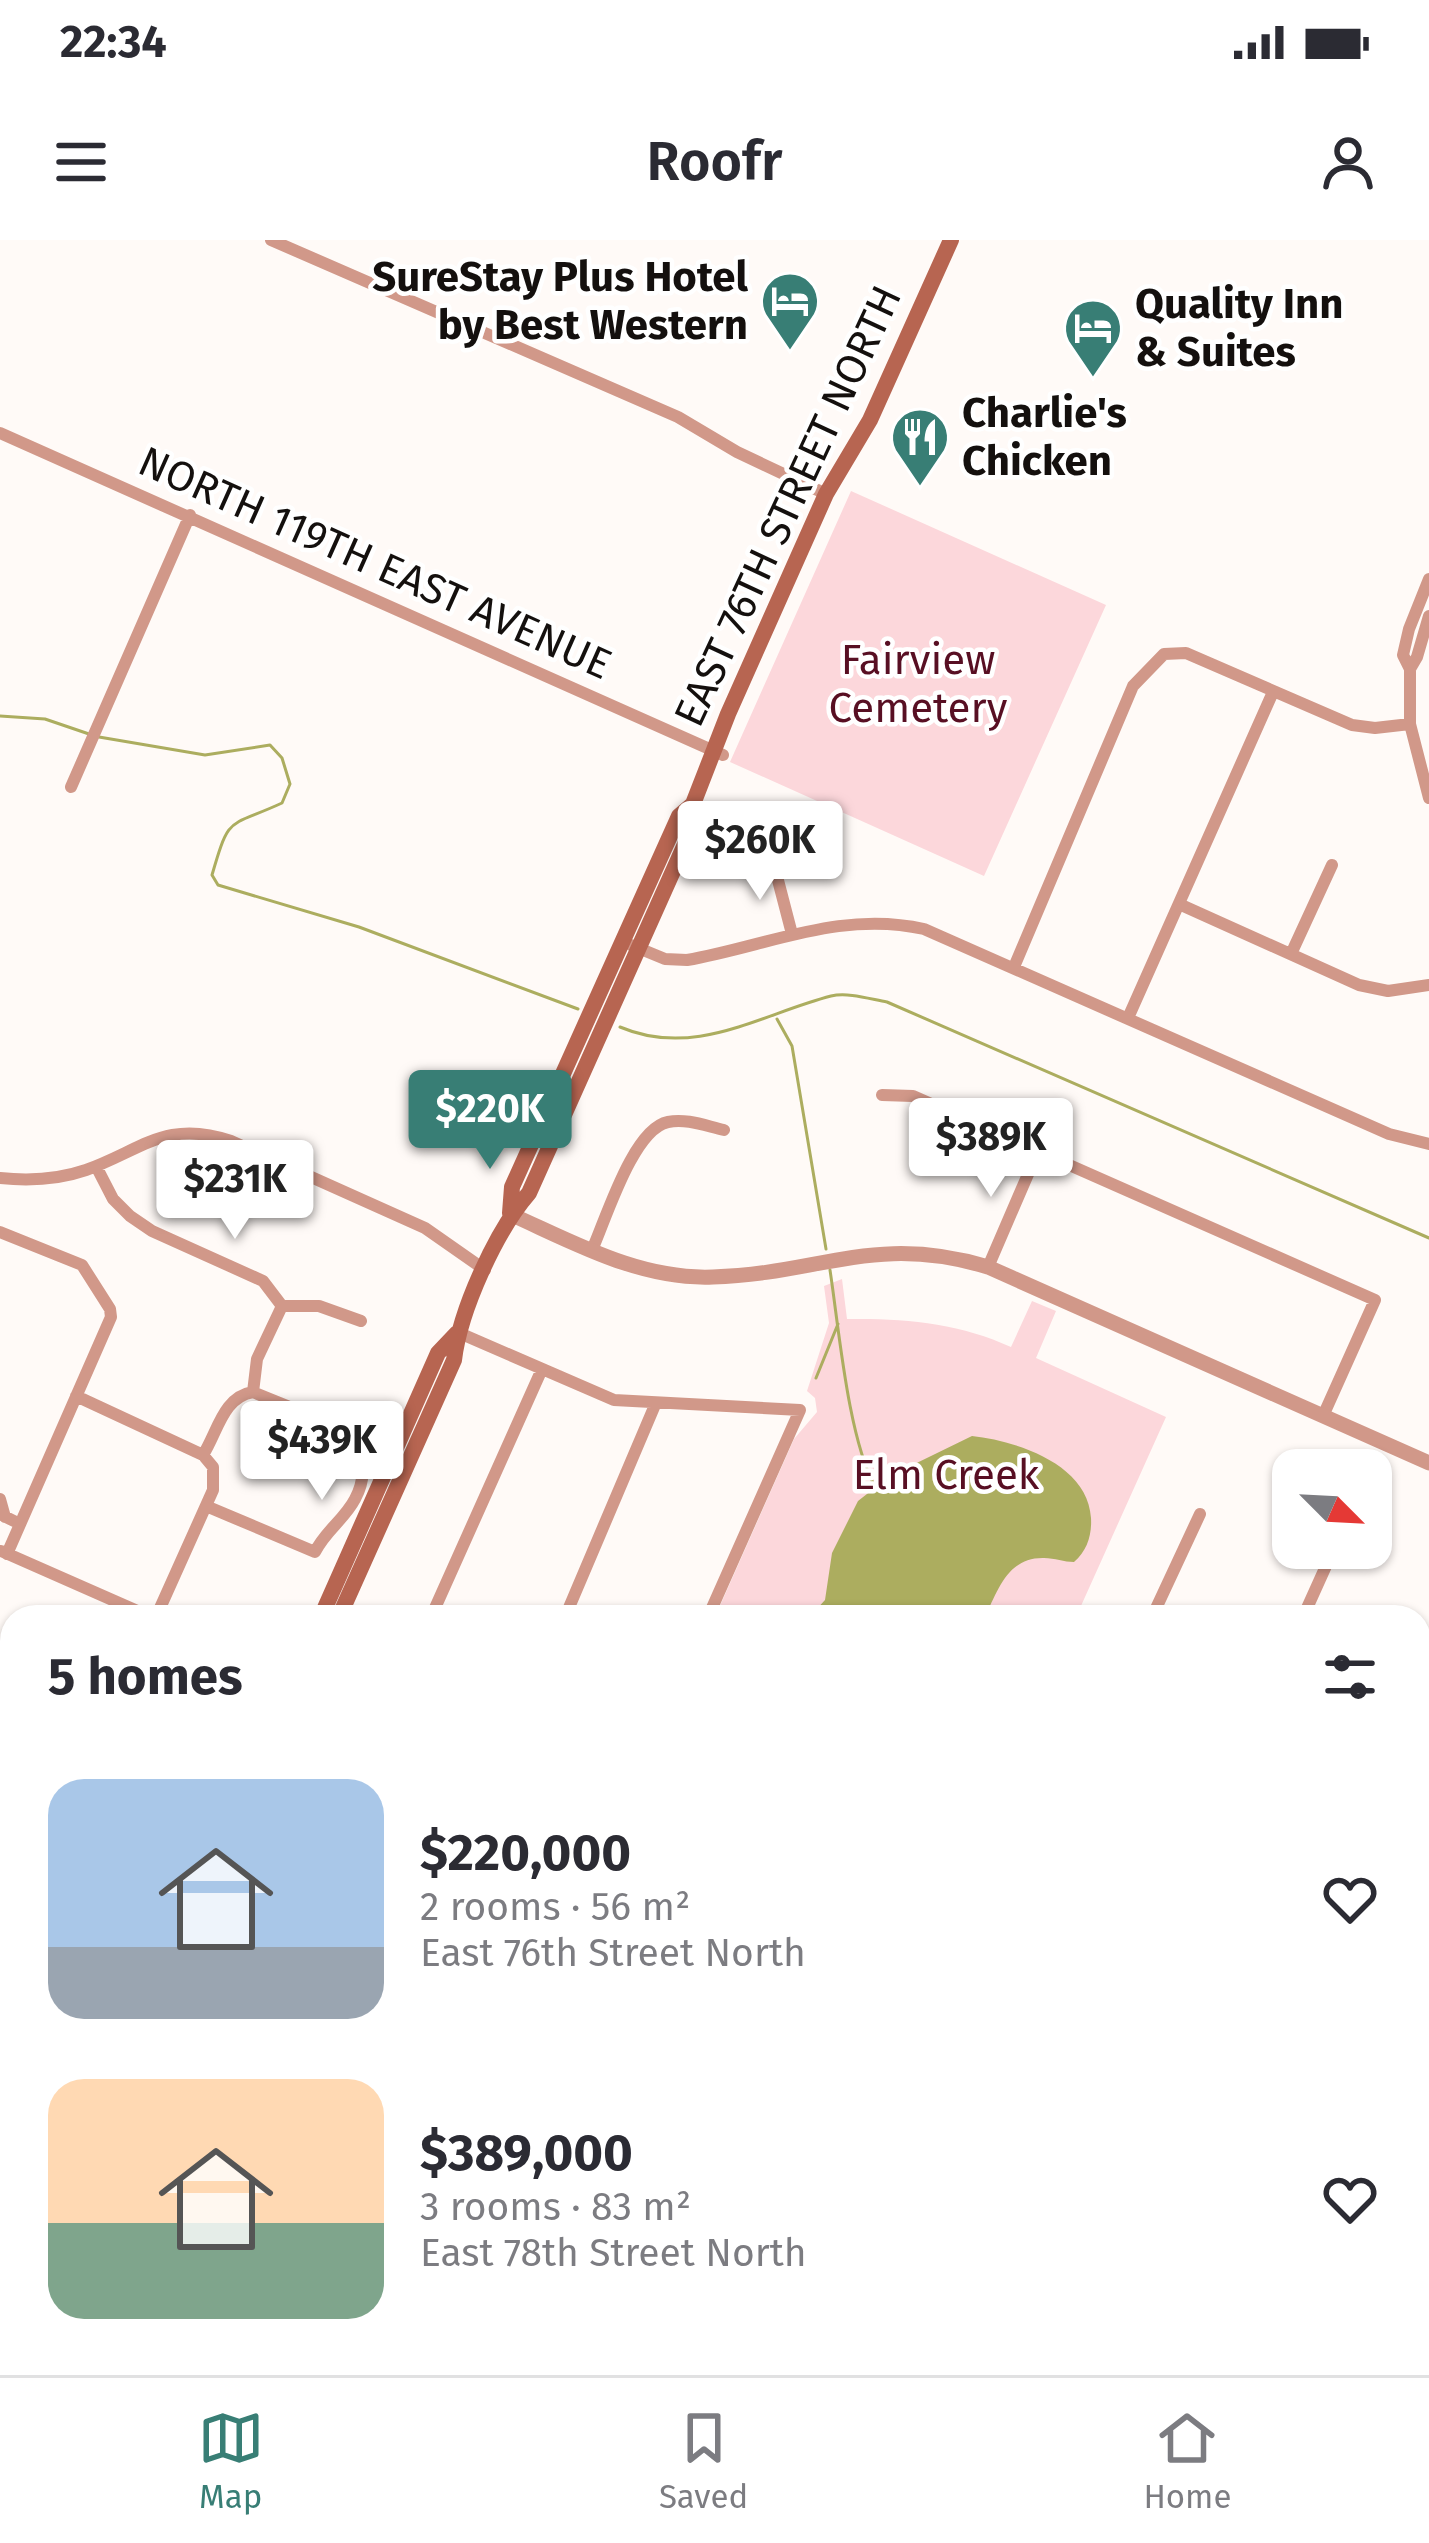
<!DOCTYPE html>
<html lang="en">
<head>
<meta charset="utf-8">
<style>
  body { margin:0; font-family:"Fira Sans",sans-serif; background:#f7f7f7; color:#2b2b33; height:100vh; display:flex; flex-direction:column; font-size:45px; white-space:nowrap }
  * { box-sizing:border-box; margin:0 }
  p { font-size:39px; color:#7c7c81 }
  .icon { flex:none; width:66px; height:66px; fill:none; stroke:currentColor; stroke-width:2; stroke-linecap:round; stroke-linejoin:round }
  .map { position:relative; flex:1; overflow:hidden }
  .sheet { position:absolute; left:0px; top:1365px; width:1431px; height:771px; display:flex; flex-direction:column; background:#fff; border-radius:36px 36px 0 0; box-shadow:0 3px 9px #0004 }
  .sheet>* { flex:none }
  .needle { width:78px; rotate:114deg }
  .tools { position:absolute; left:1272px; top:1209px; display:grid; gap:24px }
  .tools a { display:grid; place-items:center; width:120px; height:120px; border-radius:24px; background:#fff; box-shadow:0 3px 9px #0004; font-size:60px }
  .price { position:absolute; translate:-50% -102px; padding:0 27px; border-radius:12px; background:#fff; color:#222; font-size:39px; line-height:78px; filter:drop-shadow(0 3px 6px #0008) }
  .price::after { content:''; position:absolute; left:50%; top:72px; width:36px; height:27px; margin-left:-18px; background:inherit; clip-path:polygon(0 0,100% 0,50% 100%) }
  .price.current { background:#387e75; color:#fff }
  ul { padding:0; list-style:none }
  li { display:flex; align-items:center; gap:36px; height:300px; padding:0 48px }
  li span { display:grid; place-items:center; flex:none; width:336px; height:240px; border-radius:36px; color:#555 }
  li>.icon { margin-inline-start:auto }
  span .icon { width:144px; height:144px; fill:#fffc; stroke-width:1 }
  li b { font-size:51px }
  h2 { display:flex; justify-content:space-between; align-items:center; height:144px; padding:0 48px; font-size:51px }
  .status { display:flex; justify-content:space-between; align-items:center; height:84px; padding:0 60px; background:#fff; direction:ltr }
  .status svg { height:33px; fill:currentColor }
  header { display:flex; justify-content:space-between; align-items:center; height:156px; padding:0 48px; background:#fff; font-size:54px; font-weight:600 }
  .dock { display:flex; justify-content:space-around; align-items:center; height:168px; border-top:3px solid #e1e1e2; background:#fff; font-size:33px; color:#7c7c81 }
  .dock a { display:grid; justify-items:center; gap:6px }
  .dock .current { color:#387e75 }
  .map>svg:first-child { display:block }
  .green { fill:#fcd7db }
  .water { fill:#acad5f }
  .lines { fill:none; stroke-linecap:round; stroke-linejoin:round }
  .stream { stroke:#acad5f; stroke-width:3 }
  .minor { stroke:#d19889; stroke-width:12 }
  .tertiary { stroke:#d19889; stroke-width:15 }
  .secondary { stroke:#b76551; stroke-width:16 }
  .labels { text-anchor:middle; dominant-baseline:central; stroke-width:9; stroke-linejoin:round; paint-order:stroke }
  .poi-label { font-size:42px; font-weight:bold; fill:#14100e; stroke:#fff; text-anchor:start }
  .street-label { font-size:42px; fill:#14100e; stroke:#fff }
  .park-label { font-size:42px; fill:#580f23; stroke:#fff }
</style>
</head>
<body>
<div class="status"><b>22:34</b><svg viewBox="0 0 49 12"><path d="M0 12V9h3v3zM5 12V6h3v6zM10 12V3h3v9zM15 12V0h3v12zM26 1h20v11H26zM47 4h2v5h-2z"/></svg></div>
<header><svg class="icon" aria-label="menu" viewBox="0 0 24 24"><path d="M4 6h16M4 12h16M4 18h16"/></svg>Roofr<svg class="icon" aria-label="person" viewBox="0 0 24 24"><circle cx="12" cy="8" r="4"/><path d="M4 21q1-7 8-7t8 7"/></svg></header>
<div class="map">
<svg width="1429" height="2135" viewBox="0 0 1429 2135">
  <rect width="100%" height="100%" fill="#fffaf7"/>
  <path class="green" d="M851,251L1106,365L984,636L730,522Z
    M842,1039L847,1079C903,1078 960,1083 1011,1107L1032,1061L1056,1071L1036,1118L1166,1177L1076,1377H715L794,1199L817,1172L815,1158L807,1151L829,1083L824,1046Z"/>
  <path class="water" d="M972,1196C1017,1201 1088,1224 1091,1278C1092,1295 1087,1311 1074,1322C1064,1322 1055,1318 1044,1318C1008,1317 998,1350 985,1377H800L815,1371L825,1360L832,1313L858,1261L890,1236Z"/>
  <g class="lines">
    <path class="stream" d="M0,476L45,479L89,494
      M99,497L205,515L270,505L282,518L290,544L282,563C228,588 230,573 212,635L218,645L359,687L578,769
      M777,779L792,806L826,1009
      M620,787C695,819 761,774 831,756C848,752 870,759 887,762L1429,998
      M830,1030C839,1089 848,1197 875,1247
      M816,1138L838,1084
      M0,1641L12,1646"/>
    <path class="minor" d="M271,0L678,177L737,212L826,254
      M0,193L723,515
      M1429,339L1409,389L1403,415L1410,429V484L1429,558
      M1410,429L1417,417L1429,376
      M71,547L190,275
      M773,621L792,694
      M1179,664L1359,745L1388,751L1429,745
      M631,705L665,719L687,720C767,706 841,670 924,689L1389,894L1429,904
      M1291,714L1332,625
      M1014,727L1133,446L1164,414L1186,413L1352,485L1375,488L1410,484
      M1128,778L1273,452
      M882,855L913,856L1375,1060L1323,1176
      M96,926L113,959L130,976L152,991L263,1041L282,1066H319L361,1081
      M0,938C29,941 57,940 86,930C142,910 166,879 231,901L425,988L485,1030
      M0,992L82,1025L110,1069L111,1077L7,1314
      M592,1010C606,979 633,889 668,882C686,878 706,886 724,890
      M988,1027L1038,911
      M457,1092L614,1160L800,1170L708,1377
      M76,1156L203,1215
      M0,1259L5,1277
      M206,1266L315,1312C325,1291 344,1280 355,1259C389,1195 297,1172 253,1152
      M0,1274L20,1284
      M1,1311L151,1377
      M156,1377L213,1250V1227L203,1215C218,1191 223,1157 253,1152L257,1119L282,1066
      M431,1377L542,1129
      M565,1377L655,1165
      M1152,1377L1200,1274
      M1303,1377L1326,1326
      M1419,1496L1429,1447
      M1419,1555L1429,1605
      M1419,1910L1429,1907
      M492,2124L524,2135
      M407,2135L441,2124
      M1213,2135L1252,2124
      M1413,2135L1415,2124"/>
    <path class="tertiary" d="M510,974C575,1003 640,1040 713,1037C820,1034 875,993 988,1027L1429,1223
      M0,1805L12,1810
      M0,2123L12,2096"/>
    <path class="secondary" d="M510,973L512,947L679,576L693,564
      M321,1377L438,1113L457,1093
      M339,1377L454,1120C460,1070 496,991 529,953L695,582L693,564L728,474L826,254L870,180L951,0
      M720,2124L745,2135"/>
  </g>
  <defs>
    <symbol id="hotel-pin" viewBox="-11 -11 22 30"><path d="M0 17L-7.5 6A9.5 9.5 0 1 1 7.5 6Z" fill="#387e75" stroke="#fff"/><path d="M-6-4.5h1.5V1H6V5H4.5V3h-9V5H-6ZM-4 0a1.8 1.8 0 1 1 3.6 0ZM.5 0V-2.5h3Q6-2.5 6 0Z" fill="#fff"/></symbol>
    <symbol id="restaurant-pin" viewBox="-11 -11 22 30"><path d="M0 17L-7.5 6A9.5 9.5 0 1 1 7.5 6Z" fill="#387e75" stroke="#fff"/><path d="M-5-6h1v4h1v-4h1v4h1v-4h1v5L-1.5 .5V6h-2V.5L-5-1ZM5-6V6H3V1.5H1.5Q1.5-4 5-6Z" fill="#fff"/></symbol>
  </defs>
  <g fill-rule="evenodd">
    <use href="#hotel-pin" x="757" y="28" width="66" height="90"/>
    <use href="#hotel-pin" x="1060" y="55" width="66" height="90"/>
    <use href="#restaurant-pin" x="887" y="164" width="66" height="90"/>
  </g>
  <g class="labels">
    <g class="poi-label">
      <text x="748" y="37" text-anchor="end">SureStay Plus Hotel<tspan x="748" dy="48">by Best Western</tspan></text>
      <text x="1135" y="64">Quality Inn<tspan x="1135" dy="48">&amp; Suites</tspan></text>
      <text x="962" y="173">Charlie's<tspan x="962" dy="48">Chicken</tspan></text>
    </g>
    <g class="street-label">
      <text transform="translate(788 266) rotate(-65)">EAST 76TH STREET NORTH</text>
      <text transform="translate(375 323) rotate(24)">NORTH 119TH EAST AVENUE</text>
    </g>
    <g class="park-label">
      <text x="918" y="420">Fairview<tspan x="918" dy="48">Cemetery</tspan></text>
      <text x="946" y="1235">Elm Creek</text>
    </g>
  </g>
</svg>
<div class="tools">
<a><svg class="needle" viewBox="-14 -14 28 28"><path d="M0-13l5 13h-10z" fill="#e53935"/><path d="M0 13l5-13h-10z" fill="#7c7c81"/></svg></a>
</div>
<b class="price" style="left:760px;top:663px">$260K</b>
<b class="price current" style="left:490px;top:932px">$220K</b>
<b class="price" style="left:991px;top:960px">$389K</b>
<b class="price" style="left:235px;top:1002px">$231K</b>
<b class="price" style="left:322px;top:1263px">$439K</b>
<section class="sheet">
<h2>5 homes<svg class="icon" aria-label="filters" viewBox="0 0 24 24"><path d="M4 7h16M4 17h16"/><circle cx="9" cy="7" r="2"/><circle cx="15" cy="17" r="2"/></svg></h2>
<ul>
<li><span style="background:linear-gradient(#a9c7e8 70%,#9aa5b1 0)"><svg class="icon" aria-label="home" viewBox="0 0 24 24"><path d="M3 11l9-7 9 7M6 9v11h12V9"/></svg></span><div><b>$220,000</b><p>2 rooms · 56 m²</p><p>East 76th Street North</p></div><svg class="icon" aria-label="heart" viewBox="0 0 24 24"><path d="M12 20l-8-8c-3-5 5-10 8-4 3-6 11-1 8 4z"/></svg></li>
<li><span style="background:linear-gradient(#ffd9b3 60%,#7fa58c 0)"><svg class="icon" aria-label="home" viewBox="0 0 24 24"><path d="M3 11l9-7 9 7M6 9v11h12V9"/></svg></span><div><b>$389,000</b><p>3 rooms · 83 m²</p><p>East 78th Street North</p></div><svg class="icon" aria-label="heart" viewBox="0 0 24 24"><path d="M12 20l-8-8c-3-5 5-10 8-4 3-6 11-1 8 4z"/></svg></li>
</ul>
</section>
</div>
<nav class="dock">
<a class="current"><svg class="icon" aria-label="map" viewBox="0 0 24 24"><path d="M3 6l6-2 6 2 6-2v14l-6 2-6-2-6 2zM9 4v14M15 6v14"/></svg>Map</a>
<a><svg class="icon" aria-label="saved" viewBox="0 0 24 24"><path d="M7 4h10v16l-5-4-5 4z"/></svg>Saved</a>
<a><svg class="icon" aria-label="home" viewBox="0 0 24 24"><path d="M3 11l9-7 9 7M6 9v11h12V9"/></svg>Home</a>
</nav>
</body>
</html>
